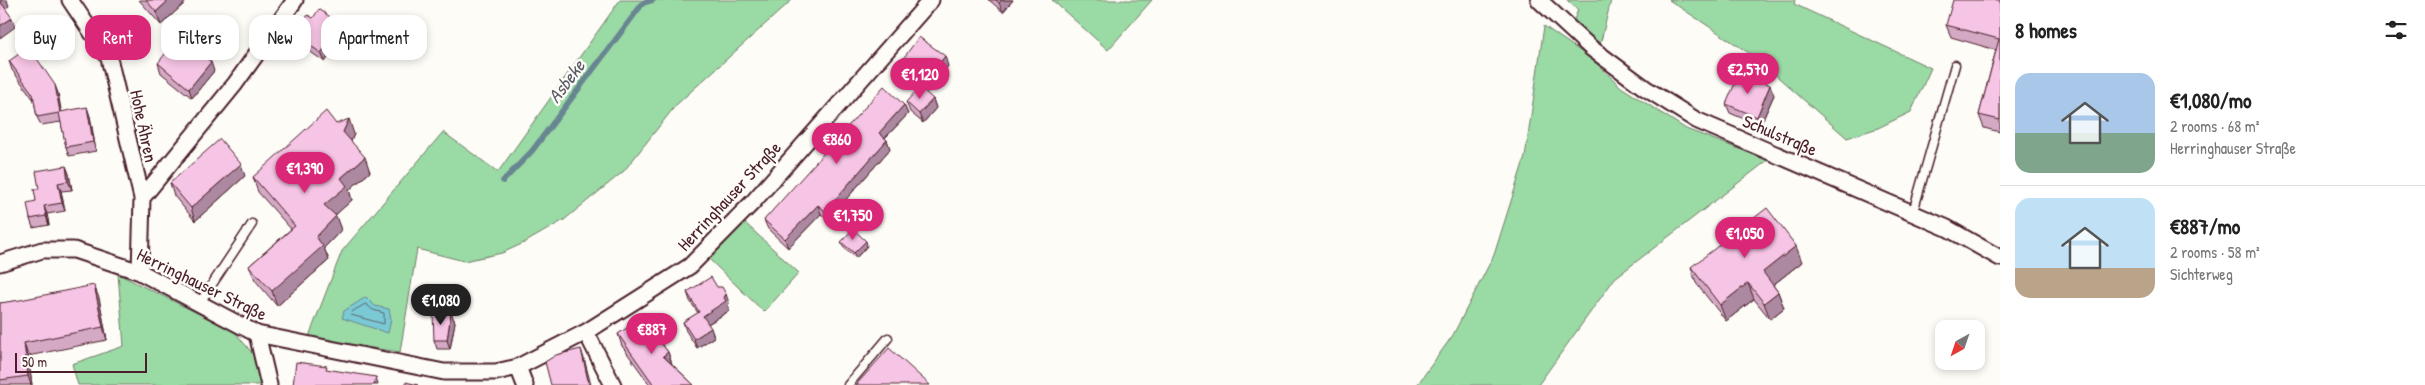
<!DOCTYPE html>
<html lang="en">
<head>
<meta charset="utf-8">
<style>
  body { margin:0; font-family:"Patrick Hand",sans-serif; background:#f2f2f2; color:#222; height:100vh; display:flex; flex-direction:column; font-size:19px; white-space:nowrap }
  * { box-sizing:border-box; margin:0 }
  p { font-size:16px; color:#767676 }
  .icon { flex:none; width:28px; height:28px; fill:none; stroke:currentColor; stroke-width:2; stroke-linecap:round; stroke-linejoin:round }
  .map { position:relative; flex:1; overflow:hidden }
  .sheet { display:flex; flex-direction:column; background:#fff; width:425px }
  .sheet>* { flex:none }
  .banner { position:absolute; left:15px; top:15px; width:475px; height:45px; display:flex; gap:10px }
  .needle { width:32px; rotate:220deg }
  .fabs { position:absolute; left:1935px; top:320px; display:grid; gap:10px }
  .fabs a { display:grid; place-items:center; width:50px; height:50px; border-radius:10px; background:#fff; box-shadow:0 2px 8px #0003; font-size:25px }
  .scale { position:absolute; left:15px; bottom:12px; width:132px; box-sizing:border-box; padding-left:5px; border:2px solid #4a1f2b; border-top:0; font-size:14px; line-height:18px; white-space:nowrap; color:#4a1f2b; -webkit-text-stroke:4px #fdfcf7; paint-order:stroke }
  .price { position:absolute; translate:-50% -42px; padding:0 11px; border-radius:18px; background:#db2777; color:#fff; font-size:16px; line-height:32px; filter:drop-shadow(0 1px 2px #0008) }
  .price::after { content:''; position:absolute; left:50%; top:30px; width:15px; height:11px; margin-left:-8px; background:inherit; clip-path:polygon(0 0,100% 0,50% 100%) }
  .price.selected { background:#222; color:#fff }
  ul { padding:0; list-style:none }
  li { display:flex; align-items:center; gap:15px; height:125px; padding:0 15px }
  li+li { border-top:1px solid #e0e0e0 }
  li span { display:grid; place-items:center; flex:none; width:140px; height:100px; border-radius:15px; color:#555 }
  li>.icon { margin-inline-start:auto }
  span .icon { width:60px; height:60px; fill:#fffc; stroke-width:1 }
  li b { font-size:21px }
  h2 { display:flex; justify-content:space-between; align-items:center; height:60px; padding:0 15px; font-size:21px }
  .chip { padding:0 18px; border-radius:15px; background:#fff; box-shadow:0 2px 8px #0003; font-size:18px; line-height:45px }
  .chip.selected { background:#db2777; color:#fff }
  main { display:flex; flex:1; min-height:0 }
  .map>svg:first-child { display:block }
  .green { fill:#9adaa4; stroke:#727c68 }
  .water { fill:#7acad5; stroke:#678691 }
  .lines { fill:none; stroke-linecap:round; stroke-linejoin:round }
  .shore { stroke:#5d636f; stroke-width:1 }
  .stream { stroke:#678691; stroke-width:5.5 }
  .lane-casing { stroke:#4a1f2b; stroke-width:11 }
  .street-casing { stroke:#4a1f2b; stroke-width:19 }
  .lane { stroke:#fdfcf7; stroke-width:8 }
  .street { stroke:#fdfcf7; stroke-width:15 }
  .wall { fill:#d4a9c4; stroke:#4a1f2b }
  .shaded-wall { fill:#ac89a0; stroke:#4a1f2b }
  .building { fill:#f6c4e4; stroke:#4a1f2b }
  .labels { text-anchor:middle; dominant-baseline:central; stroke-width:5; stroke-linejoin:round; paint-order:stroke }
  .street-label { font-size:18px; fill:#4a1f2b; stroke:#fdfcf7 }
  .water-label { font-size:19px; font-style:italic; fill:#5b5b66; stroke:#fdfcf7 }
</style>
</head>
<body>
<main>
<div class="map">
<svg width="2000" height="385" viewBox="0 0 2000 385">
  <rect width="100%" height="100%" fill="#fdfcf7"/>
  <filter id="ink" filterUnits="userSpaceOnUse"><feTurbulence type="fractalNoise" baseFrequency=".02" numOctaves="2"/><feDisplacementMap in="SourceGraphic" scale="10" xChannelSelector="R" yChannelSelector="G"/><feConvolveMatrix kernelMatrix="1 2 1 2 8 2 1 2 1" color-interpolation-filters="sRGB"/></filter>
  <g filter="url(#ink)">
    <path class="green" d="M620,0H792L676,105L624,171L564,220L524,243L502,253L464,261L417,249L400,352L308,339L342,251L443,132L498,172Z
      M1052,0H1152L1108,50Z
      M1567,0H1611L1600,45L1573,22L1578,10Z
      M1669,0H1795L1794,4L1931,68L1911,112L1878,128L1847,138L1755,57Z
      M1544,26L1593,60L1621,87L1686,129L1768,160L1615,278L1538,385H1417L1453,335L1494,255L1525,157Z
      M744,222L799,273L764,312L709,259Z
      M118,274L234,331L257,359L262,385H78L72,364L124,346Z"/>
    <path class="water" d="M366,297L375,306L389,309L391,319L388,333L342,318L344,311Z"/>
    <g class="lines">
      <path class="shore" d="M366,304L373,310L384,313V324L351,315L352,312Z"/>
      <path class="stream" d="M503,181L532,151L643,3L653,0"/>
      <defs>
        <path id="lane" d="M1913,212L1955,65
          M199,304L252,224
          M848,385L888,338"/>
        <path id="street" d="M70,0L109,58L142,198L140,272
          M1539,0L1591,48L1645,88L1696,120L1947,228L2000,258
          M142,198L235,84L295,0
          M0,263L42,250H74L140,272L257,334L444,372H496L518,367L586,332L690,266L753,202L931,0
          M586,332L613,385
          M257,334L269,385
          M518,367L525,385"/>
      </defs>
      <use href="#lane" class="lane-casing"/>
      <use href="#street" class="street-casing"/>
      <use href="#lane" class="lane"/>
      <use href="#street" class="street"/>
    </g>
    <path class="wall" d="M139,0H188L161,25Z
      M989,0H1013L1003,12Z
      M2000,0V132L1984,128L1979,115L1996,50L1951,37L1946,25Z
      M313,18L333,19L337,29L334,32L338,42L325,62L299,44L295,35Z
      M9,61L58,93L61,112L90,116L96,151L69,156L66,147L61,122L41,125L37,117L34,100L12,70Z
      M158,63L214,71L192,98L161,73Z
      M899,64L948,66L928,92L903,73Z
      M1774,95L1760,126L1730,113L1726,104Z
      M933,99L936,108L923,123L910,112L906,102Z
      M904,105L908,114L885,138L887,140L890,149L828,220L821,214L788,248L768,229L764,220Z
      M336,124L354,134L351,141L370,172L349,190L352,200L335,215L341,230L324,248L329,260L277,306L255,280L249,266L291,229L258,192L253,177Z
      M66,166L69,174L72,190L61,191L65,211L47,214L49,225L33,228L30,219L36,201L39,189Z
      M245,176L195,221L174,196L170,183Z
      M841,242L867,246L856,258L843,247Z
      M1802,262L1773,285L1778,292L1784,308L1770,319L1754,299L1726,321L1696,283L1691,267Z
      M717,287L729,303L728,306L729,311L708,324L714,337L697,348L686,331L683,322L698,313L690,301L687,292Z
      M99,298L107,340L28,356L32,385H0V303Z
      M451,313L455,322L450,349H437L434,340Z
      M636,326L660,342L668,352L672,364L694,385H650L622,346L618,334Z"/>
    <path class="shaded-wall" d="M0,0H7L9,6L3,10Z
      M169,0H188L161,25L156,12Z
      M1002,0H1013L1003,12L999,3Z
      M12,18L15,27L0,38V26Z
      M333,19L337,29L331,37L328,28Z
      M335,33L338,42L325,62L321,53Z
      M945,56L948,66L928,92L925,83Z
      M211,62L214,71L192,98L189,89Z
      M55,85L58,93L63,120L60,112Z
      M1770,85L1774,95L1760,126L1757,117Z
      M933,99L936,108L923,123L919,114Z
      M904,105L908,114L882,141L879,133Z
      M87,107L90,116L96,151L93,142Z
      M349,119L354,134L349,146L343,132Z
      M887,140L890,149L828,220L825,211Z
      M365,157L370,172L349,190L352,200L330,220L324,205L341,178Z
      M241,164L245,176L195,221L191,208Z
      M66,166L69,174L72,190L68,181Z
      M58,183L61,191L65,211L62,203Z
      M818,205L821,214L788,248L785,239Z
      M44,206L47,214L49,225L46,216Z
      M336,216L341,230L324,248L329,260L277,306L272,291L316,237Z
      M866,241L867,246L856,258L854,253Z
      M1796,246L1802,262L1769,288L1763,272Z
      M1748,283L1754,299L1726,321L1720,305Z
      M94,285L99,298L107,340L103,327Z
      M1778,292L1784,308L1770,319L1764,303Z
      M726,294L729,303L728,306L729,311L706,325L703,316L724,298Z
      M451,313L455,322L450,349L447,340Z
      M711,328L714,337L697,348L694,339Z
      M656,330L661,342L653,333Z
      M24,343L28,356L32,385H31L28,376Z
      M581,349L585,362L591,385H589Z
      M668,352L672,364L663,356Z
      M376,377L378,385H374Z"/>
    <path class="building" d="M146,0H169L156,12Z
      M996,0H1002L999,3Z
      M1953,0H2000V120L1979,115L1999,39L1946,25Z
      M0,1L12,18L0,26Z
      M319,9L333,19L328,28L335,33L321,53L295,35L308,15L313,18Z
      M179,36L211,62L189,89L158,63Z
      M919,37L945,56L925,83L899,64Z
      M29,47L55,85L60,112L87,107L93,142L66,147L59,113L37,117L33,94L9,61Z
      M1740,72L1770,85L1757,117L1726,104Z
      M884,86L904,105L879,133L887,140L825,211L818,205L785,239L764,220Z
      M920,87L933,99L919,114L906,102Z
      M326,111L336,124L349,119L343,132L365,157L341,178L347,186L324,205L336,216L316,237L323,246L272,291L249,266L295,226L253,177Z
      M220,139L241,164L191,208L170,183Z
      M66,166L68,181L58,183L62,203L44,206L46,216L30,219L27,203L36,201L34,189H39L36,171Z
      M1767,208L1796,246L1763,272L1778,292L1764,303L1748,283L1720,305L1691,267Z
      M853,229L866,241L854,253L841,242Z
      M711,277L717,287H722L726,294L724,298L726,301L703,316L711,328L694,339L683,322L699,312L687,292Z
      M94,285L103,327L24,343L28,376L0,380V303L20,300Z
      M433,313H451L447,340H434Z
      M647,318L656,330L653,333L668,352L663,356L694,385H654L618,334L634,323L636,326Z
      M889,348L930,385H856Z
      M581,349L589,385H551L545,362L556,355Z
      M296,362L327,366L326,369L376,377L374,385H293Z
      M406,382L418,385H406Z"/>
  </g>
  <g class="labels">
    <g class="street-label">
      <text transform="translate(144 126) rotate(78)">Hohe Ähren</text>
      <text transform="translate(1780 135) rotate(23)">Schulstraße</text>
      <text transform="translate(729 196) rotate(-47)">Herringhauser Straße</text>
      <text transform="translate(202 284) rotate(26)">Herringhauser Straße</text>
    </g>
    <g class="water-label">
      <text transform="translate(566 81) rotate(-53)">Asbeke</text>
    </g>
  </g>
</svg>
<div class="fabs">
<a><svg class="needle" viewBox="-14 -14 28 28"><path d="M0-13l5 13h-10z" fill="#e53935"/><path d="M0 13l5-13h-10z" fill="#767676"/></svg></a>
</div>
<div class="scale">50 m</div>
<b class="price" style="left:1748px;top:95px">€2,570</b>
<b class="price" style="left:920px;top:100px">€1,120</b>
<b class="price" style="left:837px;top:165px">€860</b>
<b class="price" style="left:305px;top:194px">€1,390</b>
<b class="price" style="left:853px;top:241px">€1,750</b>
<b class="price" style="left:1745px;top:259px">€1,050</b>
<b class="price selected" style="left:441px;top:326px">€1,080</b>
<b class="price" style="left:652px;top:355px">€887</b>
<div class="banner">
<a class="chip">Buy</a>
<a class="chip selected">Rent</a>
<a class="chip">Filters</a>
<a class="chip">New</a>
<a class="chip">Apartment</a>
</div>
</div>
<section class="sheet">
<h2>8 homes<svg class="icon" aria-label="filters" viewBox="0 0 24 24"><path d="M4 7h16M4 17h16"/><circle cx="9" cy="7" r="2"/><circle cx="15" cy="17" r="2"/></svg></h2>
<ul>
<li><span style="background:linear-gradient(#a9c7e8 60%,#7fa58c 0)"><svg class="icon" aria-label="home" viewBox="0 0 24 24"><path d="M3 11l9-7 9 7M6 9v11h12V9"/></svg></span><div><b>€1,080/mo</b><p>2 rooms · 68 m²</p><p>Herringhauser Straße</p></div></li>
<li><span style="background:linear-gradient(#bfe0f5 70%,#b9a48a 0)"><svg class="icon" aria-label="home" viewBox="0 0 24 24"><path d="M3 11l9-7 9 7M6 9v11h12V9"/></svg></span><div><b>€887/mo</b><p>2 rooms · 58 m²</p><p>Sichterweg</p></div></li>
</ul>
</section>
</main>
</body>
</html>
